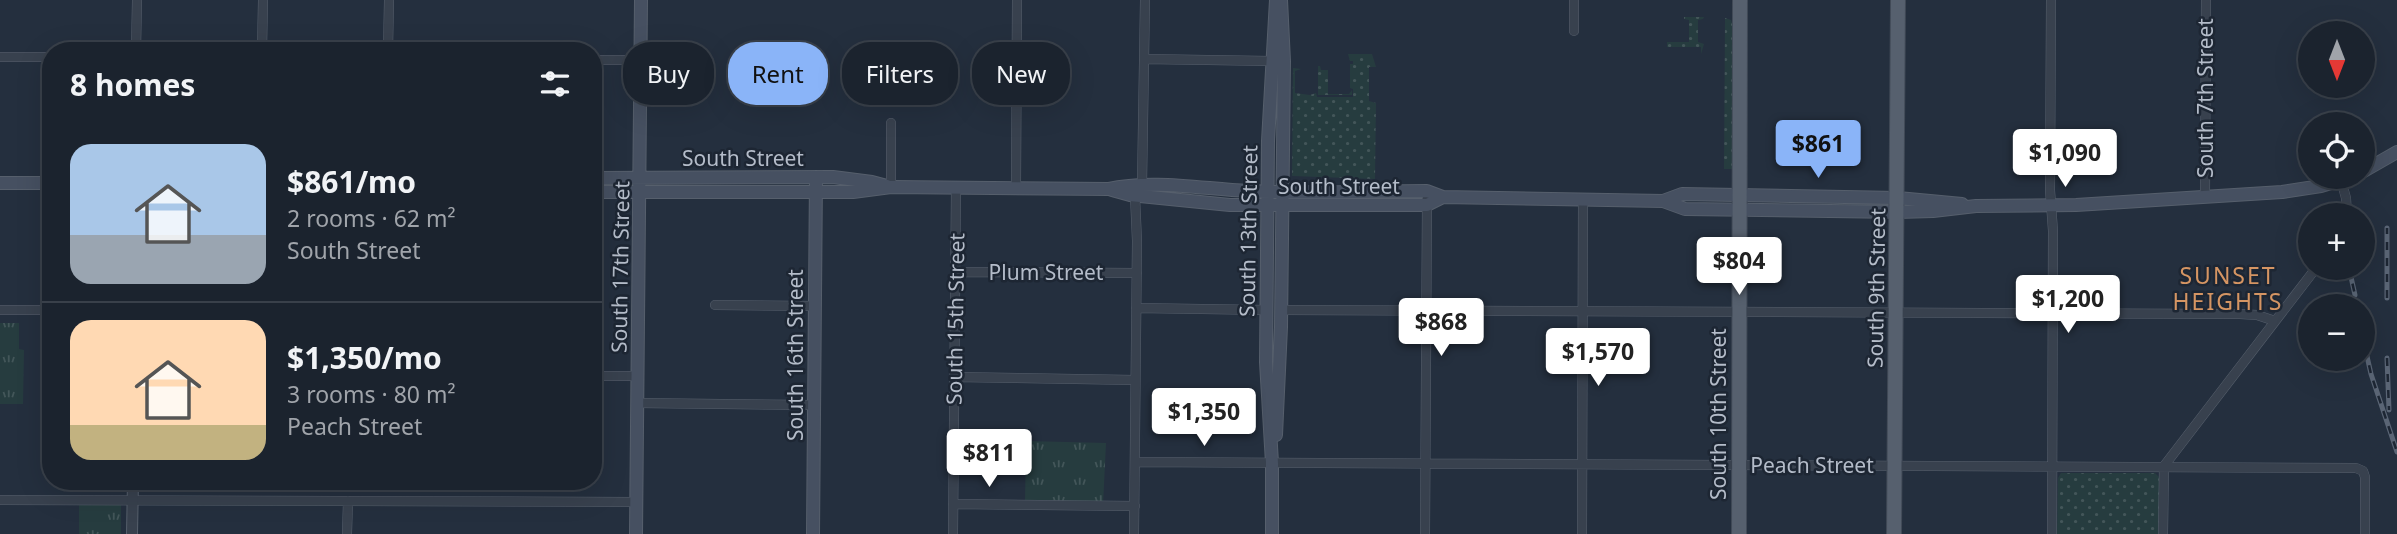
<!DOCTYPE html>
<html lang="en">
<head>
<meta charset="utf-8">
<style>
  body { margin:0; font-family:"Noto Sans",sans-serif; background:#242b36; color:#f1f3f6; height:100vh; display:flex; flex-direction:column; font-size:26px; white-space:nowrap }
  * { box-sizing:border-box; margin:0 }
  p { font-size:23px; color:#a0a4aa }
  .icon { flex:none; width:38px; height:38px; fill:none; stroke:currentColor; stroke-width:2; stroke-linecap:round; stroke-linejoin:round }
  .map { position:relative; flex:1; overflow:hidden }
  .details { position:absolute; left:42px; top:42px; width:560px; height:448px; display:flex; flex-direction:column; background:#1b232e; border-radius:28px; box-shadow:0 7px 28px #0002,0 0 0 2px #39404a }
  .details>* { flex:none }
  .banner { position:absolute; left:623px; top:42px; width:665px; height:63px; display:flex; gap:14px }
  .needle { width:46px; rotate:180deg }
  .controls { position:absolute; left:2298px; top:21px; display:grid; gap:14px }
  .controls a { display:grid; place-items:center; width:77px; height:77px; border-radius:50%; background:#1b232e; box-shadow:0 7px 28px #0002,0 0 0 2px #39404a; font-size:35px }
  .price { position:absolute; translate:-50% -60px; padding:0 16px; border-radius:7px; background:#fff; color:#222; font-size:23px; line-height:46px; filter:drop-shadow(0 2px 4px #0008) }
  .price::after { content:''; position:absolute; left:50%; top:42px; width:21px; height:16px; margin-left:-10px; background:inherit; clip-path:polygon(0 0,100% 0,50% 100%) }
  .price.on { background:#8ab4f8; color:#111 }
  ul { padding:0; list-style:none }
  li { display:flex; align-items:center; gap:21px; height:175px; padding:0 28px }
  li+li { border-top:2px solid #39404a }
  li span { display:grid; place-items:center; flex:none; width:196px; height:140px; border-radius:21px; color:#555 }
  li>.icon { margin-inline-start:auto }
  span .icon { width:84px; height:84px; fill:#fffc; stroke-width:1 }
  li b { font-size:30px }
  h2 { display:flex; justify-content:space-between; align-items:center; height:84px; padding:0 28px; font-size:30px }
  .tag { padding:0 24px; border-radius:28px; background:#1b232e; box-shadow:0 7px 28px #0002,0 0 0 2px #39404a; font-size:24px; line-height:63px }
  .tag.on { background:#8ab4f8; color:#111 }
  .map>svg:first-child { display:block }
  .grass { fill:url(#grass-dots) }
  .park { fill:url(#park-tufts) }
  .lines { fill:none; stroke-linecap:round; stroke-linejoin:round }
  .minor-casing { stroke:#565f6c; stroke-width:10 }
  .tertiary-casing { stroke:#565f6c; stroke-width:12 }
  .secondary-casing { stroke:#565f6c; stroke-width:14 }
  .primary-casing { stroke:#414a57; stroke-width:16 }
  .minor { stroke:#38414e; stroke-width:9 }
  .tertiary { stroke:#38414e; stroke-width:10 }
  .secondary { stroke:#465061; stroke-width:12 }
  .primary { stroke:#56606e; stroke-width:14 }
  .rail-casing { stroke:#5a6575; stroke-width:5 }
  .rail { stroke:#1d2633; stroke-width:2.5; stroke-dasharray:8; stroke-linecap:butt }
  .labels { text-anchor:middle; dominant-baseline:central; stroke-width:5; stroke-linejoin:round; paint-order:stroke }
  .street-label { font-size:21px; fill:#b4bcc9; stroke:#1d2633 }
  .neighbourhood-label { font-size:23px; letter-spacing:2px; fill:#d59563; stroke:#1d2633 }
</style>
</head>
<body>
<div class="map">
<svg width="2397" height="534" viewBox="0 0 2397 534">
  <defs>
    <pattern id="grass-dots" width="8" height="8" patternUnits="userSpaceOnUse" patternTransform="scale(1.75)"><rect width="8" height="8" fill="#263c3f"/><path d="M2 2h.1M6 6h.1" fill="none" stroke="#435659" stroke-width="1.8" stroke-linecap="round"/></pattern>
    <pattern id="park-tufts" width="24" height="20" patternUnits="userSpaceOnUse" patternTransform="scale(1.75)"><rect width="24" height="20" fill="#263c3f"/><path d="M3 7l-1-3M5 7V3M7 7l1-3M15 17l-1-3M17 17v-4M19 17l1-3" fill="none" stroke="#435659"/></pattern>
  </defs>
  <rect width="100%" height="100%" fill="#242f3e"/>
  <path class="grass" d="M1684,17H1704L1703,19L1698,20V42L1704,44L1701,54V47H1667V42H1689V20L1684,19Z
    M1725,18L1731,20L1733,26L1732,169H1724Z
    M1348,54H1372L1376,67H1369V101L1376,103L1375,179L1292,176L1293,68L1301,69L1295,71V93L1310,95L1316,93L1317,97H1353V89L1350,88V64H1353V61H1350Z
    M1318,66H1320L1321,70H1328V94H1349L1352,90V95H1318Z
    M2061,473H2155L2161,479L2159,534H2057L2058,478Z"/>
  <path class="park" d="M0,323H19V349L24,350L23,404H0Z
    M1026,441L1106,443L1103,505H1025Z
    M79,500H121V534H79Z"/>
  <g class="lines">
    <defs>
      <path id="minor" d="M2051,0L2050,190L2053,231L2052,534
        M1574,31V0
        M136,51L137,0
        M262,51L263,0
        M388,51L389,0
        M0,57H51
        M1144,59L1271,61
        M593,60H641
        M2341,180L2346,198L2347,215
        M1142,185L1145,0
        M891,187V123
        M1016,188L1017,0
        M2205,196L2206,0
        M955,272L1137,273
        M715,305L815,306
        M1136,308L1267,310
        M0,310H51
        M1281,310L2240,314L2257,315L2275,321
        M593,376H638
        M954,377L1135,380
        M637,403L814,405
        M1135,462L2356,468L2363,471L2365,477V534
        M2164,466L2316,268
        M0,500L636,502
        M953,504L1135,506
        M347,534L348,501
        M953,534L956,188
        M1134,534L1137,241L1135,196
        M1425,534L1427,199
        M1582,534L1583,200
        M2163,534L2164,466"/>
      <path id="tertiary" d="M132,534L133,481"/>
      <path id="secondary" d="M2362,172L2397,152
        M593,178L833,177L872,182L887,186
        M0,183H51
        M1112,190L1130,195L1230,205H1427L1443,197
        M593,192H853L891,187L1108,189C1153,179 1203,189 1248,191C1308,194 1368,191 1427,191L1443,197L1663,201L1685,209L1898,212L1933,211L1976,206L2076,205L2282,192L2321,186L2351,177
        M1663,201L1682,194L1898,198L1962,204
        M1276,435L1281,327L1284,61L1281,0
        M636,534L641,0
        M813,534L816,177
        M1272,534V463L1266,362L1268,141L1276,0"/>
      <path id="primary" d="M1739,534L1740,0
        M1894,534L1898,0"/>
    </defs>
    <use href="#minor" class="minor-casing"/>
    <use href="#tertiary" class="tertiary-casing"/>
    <use href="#secondary" class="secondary-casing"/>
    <use href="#primary" class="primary-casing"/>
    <use href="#minor" class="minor"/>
    <use href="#tertiary" class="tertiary"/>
    <use href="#secondary" class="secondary"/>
    <use href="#primary" class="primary"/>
    <defs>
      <path id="rail" d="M2349,268L2355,295
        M2387,298V228
        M2362,334L2371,374L2397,452
        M2387,358L2389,410"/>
    </defs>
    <use href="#rail" class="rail-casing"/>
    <use href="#rail" class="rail"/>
  </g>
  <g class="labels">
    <g class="street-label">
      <text transform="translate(2205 98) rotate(-90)">South 7th Street</text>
      <text x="743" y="158">South Street</text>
      <text x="1339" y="186">South Street</text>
      <text transform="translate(1248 231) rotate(-89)">South 13th Street</text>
      <text transform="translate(620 267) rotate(-89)">South 17th Street</text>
      <text x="1046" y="272">Plum Street</text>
      <text transform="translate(1876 288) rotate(-89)">South 9th Street</text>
      <text transform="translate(955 319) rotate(-89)">South 15th Street</text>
      <text transform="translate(795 355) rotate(-90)">South 16th Street</text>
      <text transform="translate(1718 414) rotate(-90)">South 10th Street</text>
      <text x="1812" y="465">Peach Street</text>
    </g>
    <g class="neighbourhood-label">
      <text x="2228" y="275">SUNSET<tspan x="2228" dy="26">HEIGHTS</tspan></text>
    </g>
  </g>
</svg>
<div class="controls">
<a><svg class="needle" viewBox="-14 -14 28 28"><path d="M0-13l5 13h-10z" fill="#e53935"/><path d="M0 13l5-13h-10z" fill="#a0a4aa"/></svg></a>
<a><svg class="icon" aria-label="locate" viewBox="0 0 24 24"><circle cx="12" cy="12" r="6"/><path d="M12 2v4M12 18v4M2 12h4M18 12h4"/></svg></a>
<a>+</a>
<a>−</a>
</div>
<b class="price on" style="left:1818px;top:180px">$861</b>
<b class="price" style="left:2065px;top:189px">$1,090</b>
<b class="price" style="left:1739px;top:297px">$804</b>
<b class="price" style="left:2068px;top:335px">$1,200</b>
<b class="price" style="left:1441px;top:358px">$868</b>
<b class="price" style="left:1598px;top:388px">$1,570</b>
<b class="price" style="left:1204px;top:448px">$1,350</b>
<b class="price" style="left:989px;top:489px">$811</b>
<div class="banner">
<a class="tag">Buy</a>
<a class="tag on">Rent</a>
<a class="tag">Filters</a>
<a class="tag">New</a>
</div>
<section class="details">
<h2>8 homes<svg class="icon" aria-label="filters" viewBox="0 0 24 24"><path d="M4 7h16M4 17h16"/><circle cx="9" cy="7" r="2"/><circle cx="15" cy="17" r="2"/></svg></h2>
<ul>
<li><span style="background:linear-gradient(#a9c7e8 65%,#9aa5b1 0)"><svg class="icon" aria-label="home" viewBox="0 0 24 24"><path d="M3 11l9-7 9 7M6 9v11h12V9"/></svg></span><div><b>$861/mo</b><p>2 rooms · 62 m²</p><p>South Street</p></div></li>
<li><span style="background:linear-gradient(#ffd9b3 75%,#c2b280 0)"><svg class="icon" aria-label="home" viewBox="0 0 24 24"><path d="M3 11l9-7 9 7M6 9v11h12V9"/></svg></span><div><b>$1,350/mo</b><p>3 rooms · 80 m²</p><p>Peach Street</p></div></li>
</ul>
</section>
</div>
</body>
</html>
